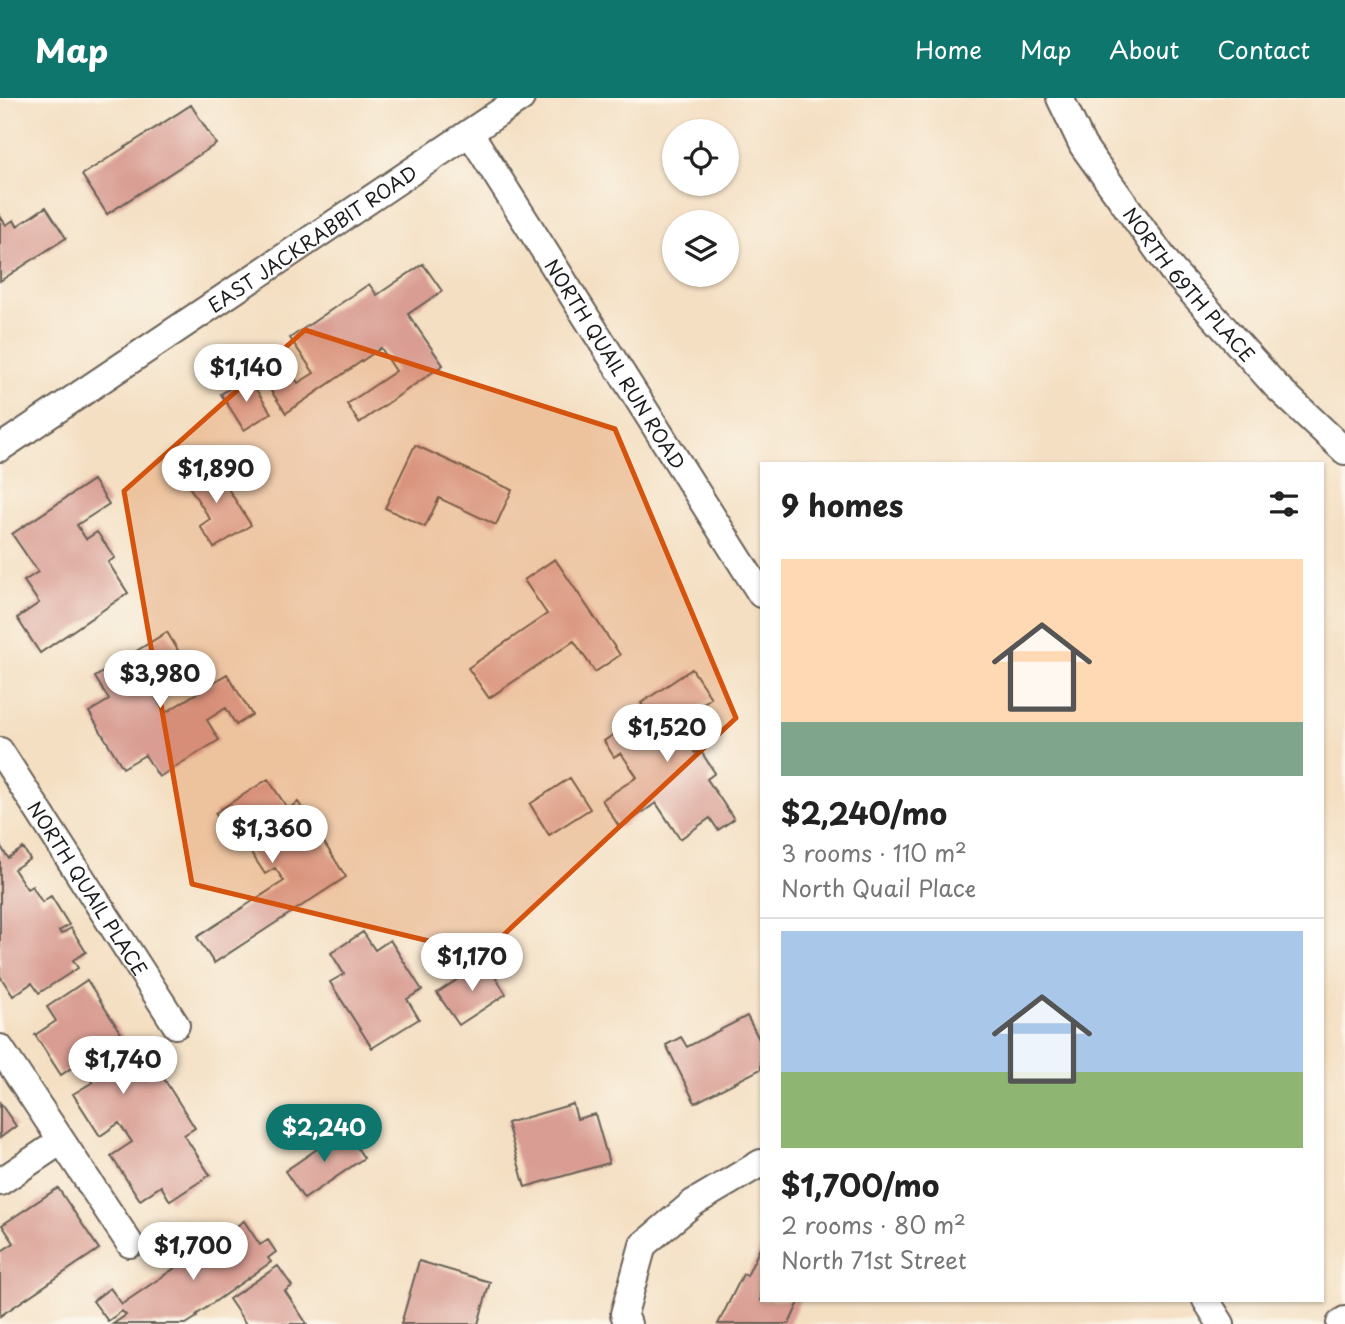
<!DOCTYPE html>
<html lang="en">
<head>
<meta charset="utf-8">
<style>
  body { margin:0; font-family:"Playpen Sans",sans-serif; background:#f2f2f2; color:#222; height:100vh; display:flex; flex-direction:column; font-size:26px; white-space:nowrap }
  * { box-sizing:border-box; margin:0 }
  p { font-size:23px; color:#767676 }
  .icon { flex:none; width:38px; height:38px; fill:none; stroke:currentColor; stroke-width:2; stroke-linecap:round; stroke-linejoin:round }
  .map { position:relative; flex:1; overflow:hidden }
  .panel { position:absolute; left:760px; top:364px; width:564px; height:840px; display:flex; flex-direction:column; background:#fff; border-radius:0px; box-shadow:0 2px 5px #0004 }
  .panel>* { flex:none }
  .fabs { position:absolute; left:662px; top:21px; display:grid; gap:14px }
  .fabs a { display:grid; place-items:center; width:77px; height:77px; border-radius:50%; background:#fff; box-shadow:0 2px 5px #0004; font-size:35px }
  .price { position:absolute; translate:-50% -60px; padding:0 16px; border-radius:24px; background:#fff; color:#222; font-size:23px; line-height:46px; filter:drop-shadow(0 2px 4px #0008) }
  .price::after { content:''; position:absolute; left:50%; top:42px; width:21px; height:16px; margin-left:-10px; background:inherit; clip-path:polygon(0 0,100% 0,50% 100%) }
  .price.selected { background:#0f766e; color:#fff }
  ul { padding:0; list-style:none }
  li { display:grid; align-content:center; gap:14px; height:371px; padding:0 21px }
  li+li { border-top:2px solid #e0e0e0 }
  li span { display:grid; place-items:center; height:217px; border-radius:0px; color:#555 }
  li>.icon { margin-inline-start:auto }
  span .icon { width:126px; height:126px; fill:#fffc; stroke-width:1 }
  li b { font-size:30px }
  h2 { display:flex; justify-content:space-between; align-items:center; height:84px; padding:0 21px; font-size:30px }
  header { display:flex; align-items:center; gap:42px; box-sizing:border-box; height:98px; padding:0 35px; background:#0f766e; color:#fff }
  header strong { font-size:33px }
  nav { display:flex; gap:38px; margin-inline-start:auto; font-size:24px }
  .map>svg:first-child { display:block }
  .building { fill:#d99d93 }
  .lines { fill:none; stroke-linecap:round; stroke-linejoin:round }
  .minor-casing { stroke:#686056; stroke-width:30 }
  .minor { stroke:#fff; stroke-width:26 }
  .marked { fill:#d4530e; fill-opacity:0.2; stroke:#d4530e; stroke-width:5; stroke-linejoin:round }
  .labels { text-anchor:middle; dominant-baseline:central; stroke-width:5; stroke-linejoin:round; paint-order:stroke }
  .street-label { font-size:19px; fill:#1c1c1c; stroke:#fbf7ec }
</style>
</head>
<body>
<header>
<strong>Map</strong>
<nav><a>Home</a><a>Map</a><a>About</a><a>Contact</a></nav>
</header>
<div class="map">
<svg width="1345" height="1226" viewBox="0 0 1345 1226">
  <rect width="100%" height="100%" fill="#fbf7ec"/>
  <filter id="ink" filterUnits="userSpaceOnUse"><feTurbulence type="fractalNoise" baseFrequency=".0143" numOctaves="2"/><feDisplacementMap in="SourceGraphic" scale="14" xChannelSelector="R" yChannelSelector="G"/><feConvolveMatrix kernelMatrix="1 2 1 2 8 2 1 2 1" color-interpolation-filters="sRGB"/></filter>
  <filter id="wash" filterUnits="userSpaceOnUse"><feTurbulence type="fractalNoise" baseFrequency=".00686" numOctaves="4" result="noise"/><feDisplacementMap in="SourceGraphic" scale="28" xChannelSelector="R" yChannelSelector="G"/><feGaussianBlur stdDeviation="1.57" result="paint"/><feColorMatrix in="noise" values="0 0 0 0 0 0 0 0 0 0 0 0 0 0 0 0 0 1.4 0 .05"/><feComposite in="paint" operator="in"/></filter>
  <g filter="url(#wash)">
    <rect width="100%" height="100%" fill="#f4dfc2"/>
    <g id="blocks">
      <path class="building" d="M191,7L216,46L107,116L82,77Z
        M46,109L66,140L0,183V118L6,127L14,122L17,128Z
        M423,166L442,193L408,216L443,267L359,325L347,306L396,273L381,250L286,315L254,268L276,253L298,285L314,275L290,240L369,186L377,197Z
        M248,279L271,315L244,332L221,296Z
        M415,347L512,392L496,427L439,400L425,429L385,410Z
        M210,362L251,427L214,450L200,428L210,421L183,379Z
        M93,382L109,406L77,427L86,441L97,434L115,460L108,464L128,495L40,555L17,520L39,505L24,483L38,474L12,436Z
        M555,461L620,557L595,574L574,543L489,600L468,570L547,516L524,482Z
        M167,534L182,559L168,568L179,585L156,600L165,615L227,576L252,617L236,627L226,610L207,622L219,642L159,679L145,657L123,670L89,614L109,602L95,579Z
        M692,571L711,600L675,624L695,655L700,652L715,675L707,681L734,721L718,732L710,720L680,741L656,705L620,730L602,702L637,679L621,655L614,659L604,643L647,614L641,605Z
        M570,680L590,711L549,737L530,706Z
        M268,681L288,711L298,704L346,779L214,865L197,839L284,783L275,770L265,776L244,744L237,749L215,715Z
        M0,747L8,760L23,750L30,761L14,771L27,791L32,788L42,804L51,798L69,827L59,833L61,836L71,830L86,854L73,862L78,870L39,895L32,885L13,898L0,878Z
        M363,834L375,852L390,842L422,892L407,901L419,921L372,950L330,884L344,876L331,855Z
        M485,863L506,896L459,927L437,895Z
        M87,882L149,979L159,973L195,1030L184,1037L210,1077L170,1103L161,1088L140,1102L111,1058L132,1044L119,1025L100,1038L73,996L93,984L80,964L61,977L35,937L56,923L47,909Z
        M747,918L761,945V971L695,1005L666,947L681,939L687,949Z
        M0,1005L16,1028L0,1040Z
        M573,1006L577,1021L595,1016L609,1065L525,1089L507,1025Z
        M345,1032L364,1060L304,1101L285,1073Z
        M58,1090L99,1151L0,1218V1154L14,1145L2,1127Z
        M244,1123L260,1147L268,1142L276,1154L268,1160L271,1164L196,1217L197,1219L186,1226H113L126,1217L122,1213L108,1223L93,1203L110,1190L122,1206Z
        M761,1148V1202H800L789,1226H718L743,1176L747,1178Z
        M419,1163L490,1184L478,1226H401Z
        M278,1168L292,1188L285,1193L307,1226H246L229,1201Z"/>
    </g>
  </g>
  <g filter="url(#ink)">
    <use href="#blocks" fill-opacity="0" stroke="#686056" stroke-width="2"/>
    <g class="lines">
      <defs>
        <g id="minor">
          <path id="s1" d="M1060,0L1083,48L1172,172L1276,288L1345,353"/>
          <path id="s2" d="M470,35L761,496"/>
          <path id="s3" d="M0,350L521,0"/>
          <path id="s4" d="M0,653L176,927"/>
          <path d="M0,950L130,1146"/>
          <path d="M0,1084L61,1043"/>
          <path d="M1206,1202L1221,1226"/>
          <path d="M628,1226L624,1216L643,1147L693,1105L761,1065"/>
          <path d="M1340,1226L1345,1222"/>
        </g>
      </defs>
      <use href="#minor" class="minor-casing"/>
      <use href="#minor" class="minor"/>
    </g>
  </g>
  <path class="marked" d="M305,232L615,331L736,620L483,856L192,786L124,393Z"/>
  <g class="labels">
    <g class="street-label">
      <text stroke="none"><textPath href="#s3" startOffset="376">EAST JACKRABBIT ROAD</textPath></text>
      <text stroke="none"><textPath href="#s1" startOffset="228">NORTH 69TH PLACE</textPath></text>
      <text stroke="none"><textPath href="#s2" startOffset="273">NORTH QUAIL RUN ROAD</textPath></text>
      <text stroke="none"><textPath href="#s4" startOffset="163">NORTH QUAIL PLACE</textPath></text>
    </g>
  </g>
</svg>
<div class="fabs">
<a><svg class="icon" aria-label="locate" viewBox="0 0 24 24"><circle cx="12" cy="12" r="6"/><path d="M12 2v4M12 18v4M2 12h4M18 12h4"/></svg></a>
<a><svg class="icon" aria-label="layers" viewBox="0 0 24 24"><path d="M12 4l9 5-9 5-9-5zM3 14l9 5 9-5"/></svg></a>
</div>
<b class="price" style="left:246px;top:306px">$1,140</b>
<b class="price" style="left:216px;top:407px">$1,890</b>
<b class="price" style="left:160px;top:612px">$3,980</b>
<b class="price" style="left:667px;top:666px">$1,520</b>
<b class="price" style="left:272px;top:767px">$1,360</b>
<b class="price" style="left:472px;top:895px">$1,170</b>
<b class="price" style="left:123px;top:998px">$1,740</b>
<b class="price selected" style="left:324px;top:1066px">$2,240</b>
<b class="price" style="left:193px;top:1184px">$1,700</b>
<section class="panel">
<h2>9 homes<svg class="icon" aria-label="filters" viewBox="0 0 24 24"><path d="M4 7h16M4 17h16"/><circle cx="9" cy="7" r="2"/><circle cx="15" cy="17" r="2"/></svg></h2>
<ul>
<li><span style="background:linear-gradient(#ffd9b3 75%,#7fa58c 0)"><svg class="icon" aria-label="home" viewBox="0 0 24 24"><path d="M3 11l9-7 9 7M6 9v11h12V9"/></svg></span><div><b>$2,240/mo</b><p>3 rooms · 110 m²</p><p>North Quail Place</p></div></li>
<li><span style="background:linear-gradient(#a9c7e8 65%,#8fb573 0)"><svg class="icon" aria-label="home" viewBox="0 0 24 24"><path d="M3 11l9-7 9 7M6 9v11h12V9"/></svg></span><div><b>$1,700/mo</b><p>2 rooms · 80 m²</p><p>North 71st Street</p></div></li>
</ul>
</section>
</div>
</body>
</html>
